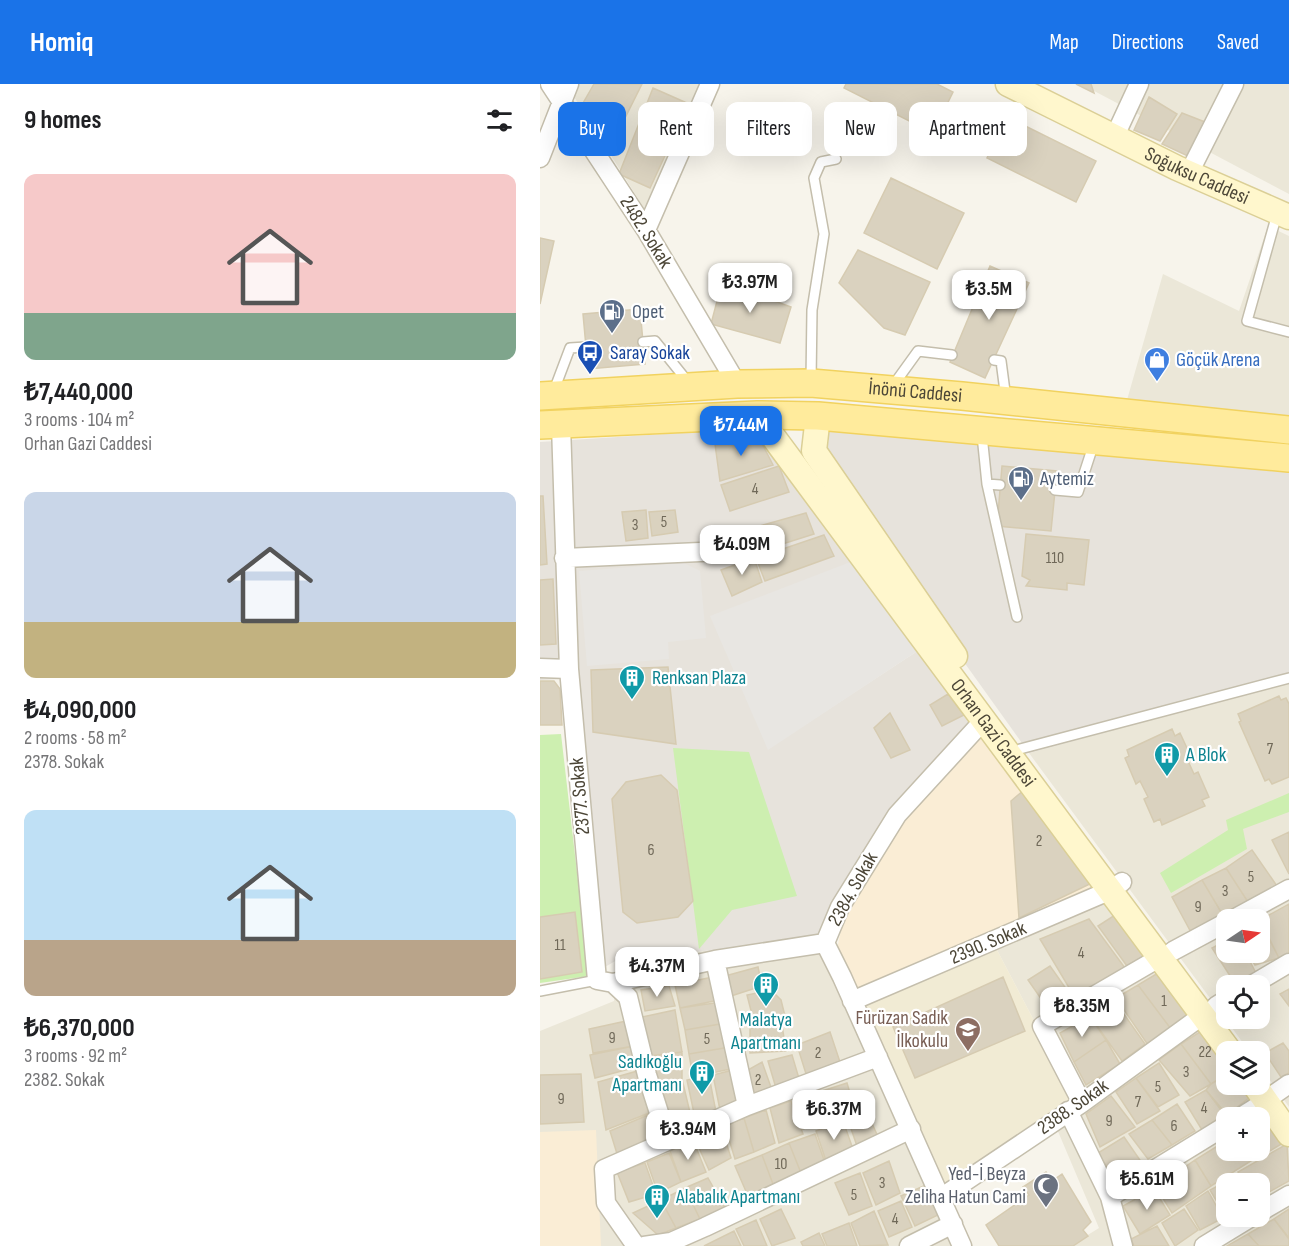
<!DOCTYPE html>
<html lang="en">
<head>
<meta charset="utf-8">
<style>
  body { margin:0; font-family:"Sofia Sans Condensed",sans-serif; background:#f6f6f6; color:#202124; height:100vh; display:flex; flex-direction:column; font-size:22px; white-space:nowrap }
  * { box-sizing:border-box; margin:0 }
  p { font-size:20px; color:#757577 }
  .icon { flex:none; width:33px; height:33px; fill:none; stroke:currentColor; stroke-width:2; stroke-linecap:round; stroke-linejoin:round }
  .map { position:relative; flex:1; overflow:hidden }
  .details { display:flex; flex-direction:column; background:#fff; width:540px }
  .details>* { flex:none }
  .top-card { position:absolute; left:18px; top:18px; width:570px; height:54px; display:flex; gap:12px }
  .needle { width:39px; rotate:77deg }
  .fabs { position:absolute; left:676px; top:825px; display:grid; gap:12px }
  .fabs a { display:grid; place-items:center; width:54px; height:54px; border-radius:12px; background:#fff; box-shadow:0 6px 24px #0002; font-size:30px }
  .price { position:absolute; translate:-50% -51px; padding:0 14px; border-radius:12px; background:#fff; color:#222; font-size:20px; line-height:39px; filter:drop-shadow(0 2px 3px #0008) }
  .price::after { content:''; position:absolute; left:50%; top:36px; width:18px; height:14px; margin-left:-9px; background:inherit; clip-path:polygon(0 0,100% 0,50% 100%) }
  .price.current { background:#1a73e8; color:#fff }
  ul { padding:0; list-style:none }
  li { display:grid; align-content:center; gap:12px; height:318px; padding:0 24px }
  li span { display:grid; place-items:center; height:186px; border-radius:12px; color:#555 }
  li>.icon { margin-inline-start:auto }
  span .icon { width:108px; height:108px; fill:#fffc; stroke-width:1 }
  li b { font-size:26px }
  h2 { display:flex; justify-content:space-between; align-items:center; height:72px; padding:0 24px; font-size:26px }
  .tag { padding:0 21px; border-radius:12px; background:#fff; box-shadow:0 6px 24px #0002; font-size:21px; line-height:54px }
  .tag.current { background:#1a73e8; color:#fff }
  header { display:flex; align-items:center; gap:36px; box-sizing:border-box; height:84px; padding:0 30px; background:#1a73e8; color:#fff }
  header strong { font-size:28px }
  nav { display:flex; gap:33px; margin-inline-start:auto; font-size:21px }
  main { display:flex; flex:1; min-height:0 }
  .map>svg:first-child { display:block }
  .residential { fill:#ebe7d8; fill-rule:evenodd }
  .commercial { fill:#faedd5 }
  .industrial { fill:#e7e3dc }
  .education { fill:#f1ebd4 }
  .green { fill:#cdefb0 }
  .parking { fill:#e8e6e2 }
  .building { fill:#dad2bf; stroke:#d6cbb1; stroke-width:1.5 }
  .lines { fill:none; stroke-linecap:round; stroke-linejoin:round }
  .lane-casing { stroke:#c4beac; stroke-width:12 }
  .street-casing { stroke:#c4beac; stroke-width:21 }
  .secondary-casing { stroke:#dbcf96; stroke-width:27 }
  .primary-casing { stroke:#f1d25f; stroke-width:30 }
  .lane { stroke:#fff; stroke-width:9 }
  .street { stroke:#fff; stroke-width:18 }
  .secondary { stroke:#fff7cd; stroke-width:24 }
  .primary { stroke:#ffeb9c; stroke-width:27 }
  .labels { text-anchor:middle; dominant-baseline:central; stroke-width:4.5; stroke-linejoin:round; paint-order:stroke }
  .number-label { font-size:16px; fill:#706959 }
  .street-label { font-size:20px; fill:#4c4637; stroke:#fff }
  .service-label { font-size:20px; fill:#4e5e75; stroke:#fff; text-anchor:start }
  .transit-label { font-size:20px; fill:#164399; stroke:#fff; text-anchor:start }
  .shop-label { font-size:20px; fill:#366cbe; stroke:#fff; text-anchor:start }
  .culture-label { font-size:20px; fill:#0d838f; stroke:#fff; text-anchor:start }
  .education-label { font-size:20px; fill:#785e54; stroke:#fff; text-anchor:end }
  .worship-label { font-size:20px; fill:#5b616d; stroke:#fff; text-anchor:end }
</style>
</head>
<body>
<header>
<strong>Homiq</strong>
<nav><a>Map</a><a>Directions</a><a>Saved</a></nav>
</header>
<main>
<section class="details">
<h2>9 homes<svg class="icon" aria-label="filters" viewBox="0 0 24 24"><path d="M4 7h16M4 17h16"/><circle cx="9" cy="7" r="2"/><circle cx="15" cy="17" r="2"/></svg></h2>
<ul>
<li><span style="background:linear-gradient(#f6c9c9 75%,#7fa58c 0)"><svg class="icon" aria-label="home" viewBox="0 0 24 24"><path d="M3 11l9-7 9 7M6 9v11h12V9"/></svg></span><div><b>₺7,440,000</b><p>3 rooms · 104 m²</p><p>Orhan Gazi Caddesi</p></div></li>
<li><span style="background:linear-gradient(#c9d6e8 70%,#c2b280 0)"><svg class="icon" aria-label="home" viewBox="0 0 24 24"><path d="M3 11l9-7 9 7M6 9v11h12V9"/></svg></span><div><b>₺4,090,000</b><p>2 rooms · 58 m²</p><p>2378. Sokak</p></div></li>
<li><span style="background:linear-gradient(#bfe0f5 70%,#b9a48a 0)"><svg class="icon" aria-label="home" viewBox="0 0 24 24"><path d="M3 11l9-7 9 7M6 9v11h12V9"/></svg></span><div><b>₺6,370,000</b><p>3 rooms · 92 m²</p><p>2382. Sokak</p></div></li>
</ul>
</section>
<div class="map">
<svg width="749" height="1162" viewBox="0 0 749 1162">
  <rect width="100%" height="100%" fill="#f7f4eb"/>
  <path class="residential" d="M26,0H162L104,124Z
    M541,0H749V110L711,90Z
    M728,142L749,152V332L587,316L623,190L699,227Z
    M749,598V1023L720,982V968L709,967L489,669ZM687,836H720V868H687ZM687,902H720V934H687Z
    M571,806L687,969V1000L709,1001L749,1056V1162H530L559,1144L511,1031L535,1015L457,866ZM687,1034H720V1066H687ZM687,1100H720V1132H687Z
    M280,856L433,1162H0V947L74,917L79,875Z"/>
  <path class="commercial" d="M438,644L571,806L457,866L324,922L297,866L305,824L365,727Z
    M56,1046L61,1162H0V1048Z"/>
  <path class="industrial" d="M290,340L749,387V598L489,669L386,525L287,371Z
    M218,344L313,477L228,665L379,566L435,639L280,856L79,875L49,892L22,595L0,596V358Z"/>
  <path class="education" d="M457,866L535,1015L405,1102L324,922Z"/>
  <path class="green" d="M21,650L49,892L0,899V651Z
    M133,664L209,668L257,812L192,826L159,865Z
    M749,709V728L703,745L707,765L631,809L620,789L688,746L686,736Z"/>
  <path class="parking" d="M313,477L379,566L228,666L170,532Z
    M144,479L160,487L166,554L128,558L129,575L47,582L39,487Z"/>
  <path class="building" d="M54,0H102L73,58L39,26Z
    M306,0H397L413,8L393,49L304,4Z
    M536,0H551L554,9Z
    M113,4L149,20L110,104L79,90Z
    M609,13L637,30L620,57L594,46Z
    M642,29L665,38L650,73L622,60Z
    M467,33L556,77L536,118L447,74Z
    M351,94L424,129L397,185L324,149Z
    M0,154L14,157L0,220Z
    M318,166L390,198L365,251L344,244L299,199Z
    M450,182L489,199L445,294L410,278Z
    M182,198L251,223L240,259L171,240Z
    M100,225L105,280L48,285L43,230Z
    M217,350L233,381L180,397L175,360Z
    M239,382L249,408L190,427L181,401Z
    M462,382L517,387L511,447L457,442Z
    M0,412H3L7,480L0,481Z
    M106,426L108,454L86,457L82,428Z
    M135,426L138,448L112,452L109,428Z
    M266,429L274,450L217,468L212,444Z
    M486,450L549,456L544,501L527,499V506L486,502L490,496L482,492Z
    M284,451L294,472L225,497L216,474Z
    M214,474L222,498L192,512L181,486Z
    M13,495L16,560L0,561V496Z
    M128,583L136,660L53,648L51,586Z
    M0,597H14L20,605L22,641H0Z
    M408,610L424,631L402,642L390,621Z
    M739,612L741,616L746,614L749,620V693L732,700L729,695L725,697L699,638L701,637L698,630Z
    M350,629L370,666L351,674L334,644Z
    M632,645L635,652L640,649L652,675L648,677L654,690L658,688L669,713L662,716L665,722L622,741L620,735L614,738L604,715L608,713L600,697L596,700L585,674L589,672L587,666Z
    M121,691L137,706L153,817L138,833L97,839L83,828L72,715L86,698Z
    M484,706L556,797L479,834L471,717Z
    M749,748V790L732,756Z
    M712,766L737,802L708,818L686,784Z
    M686,784L708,818L684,833L662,796Z
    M662,796L684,833L653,852L632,813Z
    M749,820V870L739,874L720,836Z
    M35,828L42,888L0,895V833Z
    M575,831L604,872L587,882L558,842Z
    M549,835L585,884L534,912L500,855Z
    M720,838L739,874L715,881L707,868H720Z
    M687,856V868H705L716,889L694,898L672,864Z
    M510,882L534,916L511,929L488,896Z
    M218,883L222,902L191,912L185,892Z
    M618,889L650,932L631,945L598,901Z
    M173,893L179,916L140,924L135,901Z
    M463,893L485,947L375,994L353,943Z
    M598,901L631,945L608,961L576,914Z
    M129,902L135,922L105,927L101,906Z
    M749,905V922L740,910Z
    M231,906L241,916L245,932L215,942L207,911Z
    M574,916L605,960L582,977L550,932Z
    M181,918L186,939L145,946L140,924Z
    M135,926L142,968L110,972L102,933Z
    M550,932L566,956L534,978L520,949Z
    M91,936L94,962L53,969L49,945Z
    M186,939L190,963L149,970L145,946Z
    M242,941L246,967L210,969V944Z
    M666,944L687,976V990L671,1000L641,960Z
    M290,948L300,978L267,993L257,961Z
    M566,956L580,980L546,1001L534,978Z
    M743,959L749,967V989L741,993L725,969Z
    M641,960L671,1000L650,1012L619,976Z
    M94,962L97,983L55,994L50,971Z
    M190,963L195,984L153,993L149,970Z
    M142,968V995L118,1000L110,972Z
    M252,971L260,998L236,1004L228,977Z
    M222,978L232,1006L213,1013L206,987Z
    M619,979L639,1011L618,1023L596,994Z
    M101,986L109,1029L66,1046L58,998Z
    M193,986L202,1019L180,1026L173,991Z
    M41,990L44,1038L0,1040V991Z
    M687,990V1000H702L710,1013L687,1031L666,1006L671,1000Z
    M169,992L176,1028L155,1034L147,996Z
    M596,994L620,1027L597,1040L576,1008Z
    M142,995L152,1037L130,1046L118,1000Z
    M307,999L315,1026L291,1035L282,1007Z
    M666,1006L684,1030L662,1046L645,1018Z
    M279,1007L289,1036L263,1045L253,1017Z
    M571,1012L595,1043L560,1063L546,1030Z
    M251,1017L263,1050L239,1059L230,1024Z
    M637,1020L655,1047L632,1061L612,1036Z
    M226,1026L235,1059L214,1068L204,1034Z
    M326,1026L339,1055L317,1062L307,1033Z
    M108,1031L117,1058L78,1073L70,1047Z
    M204,1034L214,1068L195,1075L185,1042Z
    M727,1034L743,1059L718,1074L713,1066H720V1038Z
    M612,1036L632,1061L608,1075L589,1050Z
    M303,1037L313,1065L286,1077L276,1047Z
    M182,1045L191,1074L169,1086L155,1055Z
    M275,1050L284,1076L261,1089L249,1059Z
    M584,1053L602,1079L575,1096L558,1069Z
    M153,1056L166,1088L141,1098L130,1067Z
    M687,1056V1066H709L714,1075L671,1102L655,1076Z
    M249,1059L261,1089L233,1100L222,1071Z
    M747,1060L749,1097L720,1113V1100H706L698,1088Z
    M129,1069L141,1098L118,1109L107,1078Z
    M222,1071L233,1100L208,1112L195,1082Z
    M655,1076L671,1102L632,1129L616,1103Z
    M349,1077L360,1109L336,1121L323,1089Z
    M105,1079L116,1110L89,1118L77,1088Z
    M506,1088L512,1097L522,1090L551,1138L543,1146L548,1152L533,1162H459L446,1141L489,1111L483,1103Z
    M320,1089L332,1122L309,1131L295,1099Z
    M168,1094L185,1124L160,1135L145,1104Z
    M687,1097L688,1100L686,1133L670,1106Z
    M386,1101L398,1131L375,1142L361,1112Z
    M145,1104L160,1135L136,1144L121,1116Z
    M614,1105L630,1131L600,1150L583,1122Z
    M668,1107L683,1134L660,1146L646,1122Z
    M121,1116L136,1144L118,1151L93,1129Z
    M361,1117L372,1143L349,1153L338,1127Z
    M241,1125L255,1154L232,1162L220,1135Z
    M644,1125L658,1146L635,1162L622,1139Z
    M749,1125V1154L734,1135Z
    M334,1127L348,1161L320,1162L311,1139Z
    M734,1135L749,1155V1162H719L708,1150Z
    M216,1136L227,1162H204L196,1145Z
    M309,1139L317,1162H287L282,1150Z
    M617,1142L629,1162H594L591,1155Z
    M194,1147L201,1162H164Z
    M279,1149L285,1162H263L261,1158Z
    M708,1150L719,1162H687Z"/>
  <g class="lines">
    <defs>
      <path id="lane" d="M737,130L707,237L749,248
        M103,258L115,257L148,298
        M454,276L461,277L466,315
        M271,297L272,226L284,150L274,94L281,78L296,75
        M352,303L378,267L412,271
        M13,309L30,264L46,263
        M442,351L447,400L460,401
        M447,400L477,533
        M515,406L538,408L554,359
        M480,665L749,594
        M0,907L57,896"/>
      <path id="street" d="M10,0L106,146L197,300
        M574,54L599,0
        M0,74L29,0
        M649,89L694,0
        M106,146L170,0
        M21,341L29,585L57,896L73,899L88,913L107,991L128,1057
        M24,474L183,467
        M0,584L29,585
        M692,836L749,805
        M633,867L687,838
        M175,876L207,1022
        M73,899L175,876L285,859
        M710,902L749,879
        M312,917L571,806L582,798
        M676,922L687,915
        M736,1009L749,1000
        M542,1019L502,942L619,874
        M528,1027L570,1113L583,1162
        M699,1034L726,1017
        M402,1113L542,1019L663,931
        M570,1113L687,1041
        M720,1128L749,1111
        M96,1162L66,1119L64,1085L207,1022L338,973
        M104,1162L131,1158L165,1143L371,1045
        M369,1162L413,1140
        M422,1162L302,893L285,859L300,823L357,731L443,637
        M664,1162L713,1132"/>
      <g id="secondary">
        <path id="s1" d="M468,0L637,84L749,133"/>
        <path id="s2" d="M217,331L690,968"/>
        <path d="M278,332L274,367L415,572"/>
        <path d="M714,1000L749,1050"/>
      </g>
      <g id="primary">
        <path id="s3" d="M0,312L197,300L271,299L422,312L749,346"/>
        <path d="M0,341L217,331L278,332L749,374"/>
      </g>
    </defs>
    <use href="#lane" class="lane-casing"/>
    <use href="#street" class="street-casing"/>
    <use href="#secondary" class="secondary-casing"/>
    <use href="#primary" class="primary-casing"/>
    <use href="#lane" class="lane"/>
    <use href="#street" class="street"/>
    <use href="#secondary" class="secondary"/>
    <use href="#primary" class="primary"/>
  </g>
  <defs>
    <symbol id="fuel-pin" viewBox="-11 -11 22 30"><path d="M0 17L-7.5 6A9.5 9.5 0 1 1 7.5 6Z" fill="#5c6f8a" stroke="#fff"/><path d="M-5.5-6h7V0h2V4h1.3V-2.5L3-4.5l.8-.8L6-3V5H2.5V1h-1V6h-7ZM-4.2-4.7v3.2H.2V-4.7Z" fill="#fff"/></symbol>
    <symbol id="bus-pin" viewBox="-11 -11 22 30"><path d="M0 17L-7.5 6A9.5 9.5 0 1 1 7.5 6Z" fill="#1a4fb4" stroke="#fff"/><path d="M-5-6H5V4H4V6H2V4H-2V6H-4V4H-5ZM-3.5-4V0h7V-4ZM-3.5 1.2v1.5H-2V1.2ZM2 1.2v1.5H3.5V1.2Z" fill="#fff"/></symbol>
    <symbol id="shop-pin" viewBox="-11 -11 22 30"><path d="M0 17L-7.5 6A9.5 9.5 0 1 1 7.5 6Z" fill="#3f7fe0" stroke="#fff"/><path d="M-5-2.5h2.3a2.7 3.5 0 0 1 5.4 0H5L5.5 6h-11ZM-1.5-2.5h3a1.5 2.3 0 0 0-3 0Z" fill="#fff"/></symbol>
    <symbol id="building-pin" viewBox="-11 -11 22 30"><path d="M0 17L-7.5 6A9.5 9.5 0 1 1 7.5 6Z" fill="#0f9aa8" stroke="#fff"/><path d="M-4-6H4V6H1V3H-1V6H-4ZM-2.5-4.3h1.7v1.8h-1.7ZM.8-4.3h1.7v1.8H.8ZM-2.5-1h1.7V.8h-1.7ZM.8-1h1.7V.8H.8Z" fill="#fff"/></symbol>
    <symbol id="school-pin" viewBox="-11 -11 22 30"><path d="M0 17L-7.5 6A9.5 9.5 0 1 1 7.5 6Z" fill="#8d6e63" stroke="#fff"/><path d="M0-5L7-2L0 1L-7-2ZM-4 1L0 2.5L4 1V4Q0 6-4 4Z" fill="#fff"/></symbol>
    <symbol id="mosque-pin" viewBox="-11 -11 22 30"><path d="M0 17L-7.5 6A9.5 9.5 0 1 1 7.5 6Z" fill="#6b7280" stroke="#fff"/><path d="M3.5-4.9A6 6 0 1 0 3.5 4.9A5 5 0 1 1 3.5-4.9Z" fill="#fff"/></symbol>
  </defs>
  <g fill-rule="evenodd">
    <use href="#fuel-pin" x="57" y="213" width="30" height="40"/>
    <use href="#bus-pin" x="35" y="254" width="30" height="40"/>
    <use href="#shop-pin" x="602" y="261" width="30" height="40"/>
    <use href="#fuel-pin" x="466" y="380" width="30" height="40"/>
    <use href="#building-pin" x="77" y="579" width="30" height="40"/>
    <use href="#building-pin" x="612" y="656" width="30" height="40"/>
    <use href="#building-pin" x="211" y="886" width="30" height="40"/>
    <use href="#school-pin" x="413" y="931" width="30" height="40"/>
    <use href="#building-pin" x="147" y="974" width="30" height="40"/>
    <use href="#mosque-pin" x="491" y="1087" width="30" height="40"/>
    <use href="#building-pin" x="102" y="1098" width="30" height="40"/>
  </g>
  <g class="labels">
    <g class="number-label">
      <text x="215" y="405">4</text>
      <text x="124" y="438">5</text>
      <text x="95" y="441">3</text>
      <text x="515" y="474">110</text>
      <text x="730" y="665">7</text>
      <text x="499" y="757">2</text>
      <text x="111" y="766">6</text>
      <text x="711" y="793">5</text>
      <text x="685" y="807">3</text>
      <text x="658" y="823">9</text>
      <text x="20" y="861">11</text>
      <text x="541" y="869">4</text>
      <text x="624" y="917">1</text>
      <text x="72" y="954">9</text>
      <text x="167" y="955">5</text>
      <text x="665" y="968">22</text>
      <text x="278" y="969">2</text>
      <text x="646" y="988">3</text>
      <text x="218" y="996">2</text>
      <text x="618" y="1003">5</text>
      <text x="21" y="1015">9</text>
      <text x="598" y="1018">7</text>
      <text x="664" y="1024">4</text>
      <text x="569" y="1037">9</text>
      <text x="634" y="1042">6</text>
      <text x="241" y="1080">10</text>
      <text x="342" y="1099">3</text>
      <text x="314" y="1111">5</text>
      <text x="355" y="1135">4</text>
    </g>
    <g class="street-label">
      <text stroke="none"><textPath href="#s1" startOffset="210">Soğuksu Caddesi</textPath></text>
      <text transform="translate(106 148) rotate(58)">2482. Sokak</text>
      <text stroke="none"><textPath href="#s3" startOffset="376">İnönü Caddesi</textPath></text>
      <text stroke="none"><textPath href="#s2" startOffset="396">Orhan Gazi Caddesi</textPath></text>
      <text transform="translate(40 712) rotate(-95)">2377. Sokak</text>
      <text transform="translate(313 805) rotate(-61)">2384. Sokak</text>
      <text transform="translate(448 859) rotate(-23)">2390. Sokak</text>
      <text transform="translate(533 1023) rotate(-35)">2388. Sokak</text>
    </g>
    <g class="service-label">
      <text x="92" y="228">Opet</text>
      <text x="500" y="395">Aytemiz</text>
    </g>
    <g class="transit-label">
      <text x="70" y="269">Saray Sokak</text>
    </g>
    <g class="shop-label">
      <text x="636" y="276">Göçük Arena</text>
    </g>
    <g class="culture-label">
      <text x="112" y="594">Renksan Plaza</text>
      <text x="646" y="671">A Blok</text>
      <text x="226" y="936" text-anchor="middle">Malatya<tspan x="226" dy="23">Apartmanı</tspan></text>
      <text x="142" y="978" text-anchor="end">Sadıkoğlu<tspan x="142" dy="23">Apartmanı</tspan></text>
      <text x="136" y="1113">Alabalık Apartmanı</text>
    </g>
    <g class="education-label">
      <text x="408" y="934">Fürüzan Sadık<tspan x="408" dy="23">İlkokulu</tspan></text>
    </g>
    <g class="worship-label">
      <text x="486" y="1090">Yed-İ Beyza<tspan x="486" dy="23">Zeliha Hatun Cami</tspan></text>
    </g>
  </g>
</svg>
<div class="fabs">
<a><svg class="needle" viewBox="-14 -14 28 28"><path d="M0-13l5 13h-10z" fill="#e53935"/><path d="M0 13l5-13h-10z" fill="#757577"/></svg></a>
<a><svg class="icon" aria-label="locate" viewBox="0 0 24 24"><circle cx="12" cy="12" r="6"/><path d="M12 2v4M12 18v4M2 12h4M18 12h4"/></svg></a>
<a><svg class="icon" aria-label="layers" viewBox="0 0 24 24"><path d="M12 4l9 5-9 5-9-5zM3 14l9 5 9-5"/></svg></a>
<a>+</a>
<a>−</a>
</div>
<b class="price" style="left:210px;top:230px">₺3.97M</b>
<b class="price" style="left:449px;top:237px">₺3.5M</b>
<b class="price current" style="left:201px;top:373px">₺7.44M</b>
<b class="price" style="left:202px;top:492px">₺4.09M</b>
<b class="price" style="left:117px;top:914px">₺4.37M</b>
<b class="price" style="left:542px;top:954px">₺8.35M</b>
<b class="price" style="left:294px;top:1057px">₺6.37M</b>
<b class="price" style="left:148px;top:1077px">₺3.94M</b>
<b class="price" style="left:607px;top:1127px">₺5.61M</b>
<div class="top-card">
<a class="tag current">Buy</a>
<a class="tag">Rent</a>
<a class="tag">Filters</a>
<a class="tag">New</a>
<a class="tag">Apartment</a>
</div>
</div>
</main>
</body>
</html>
